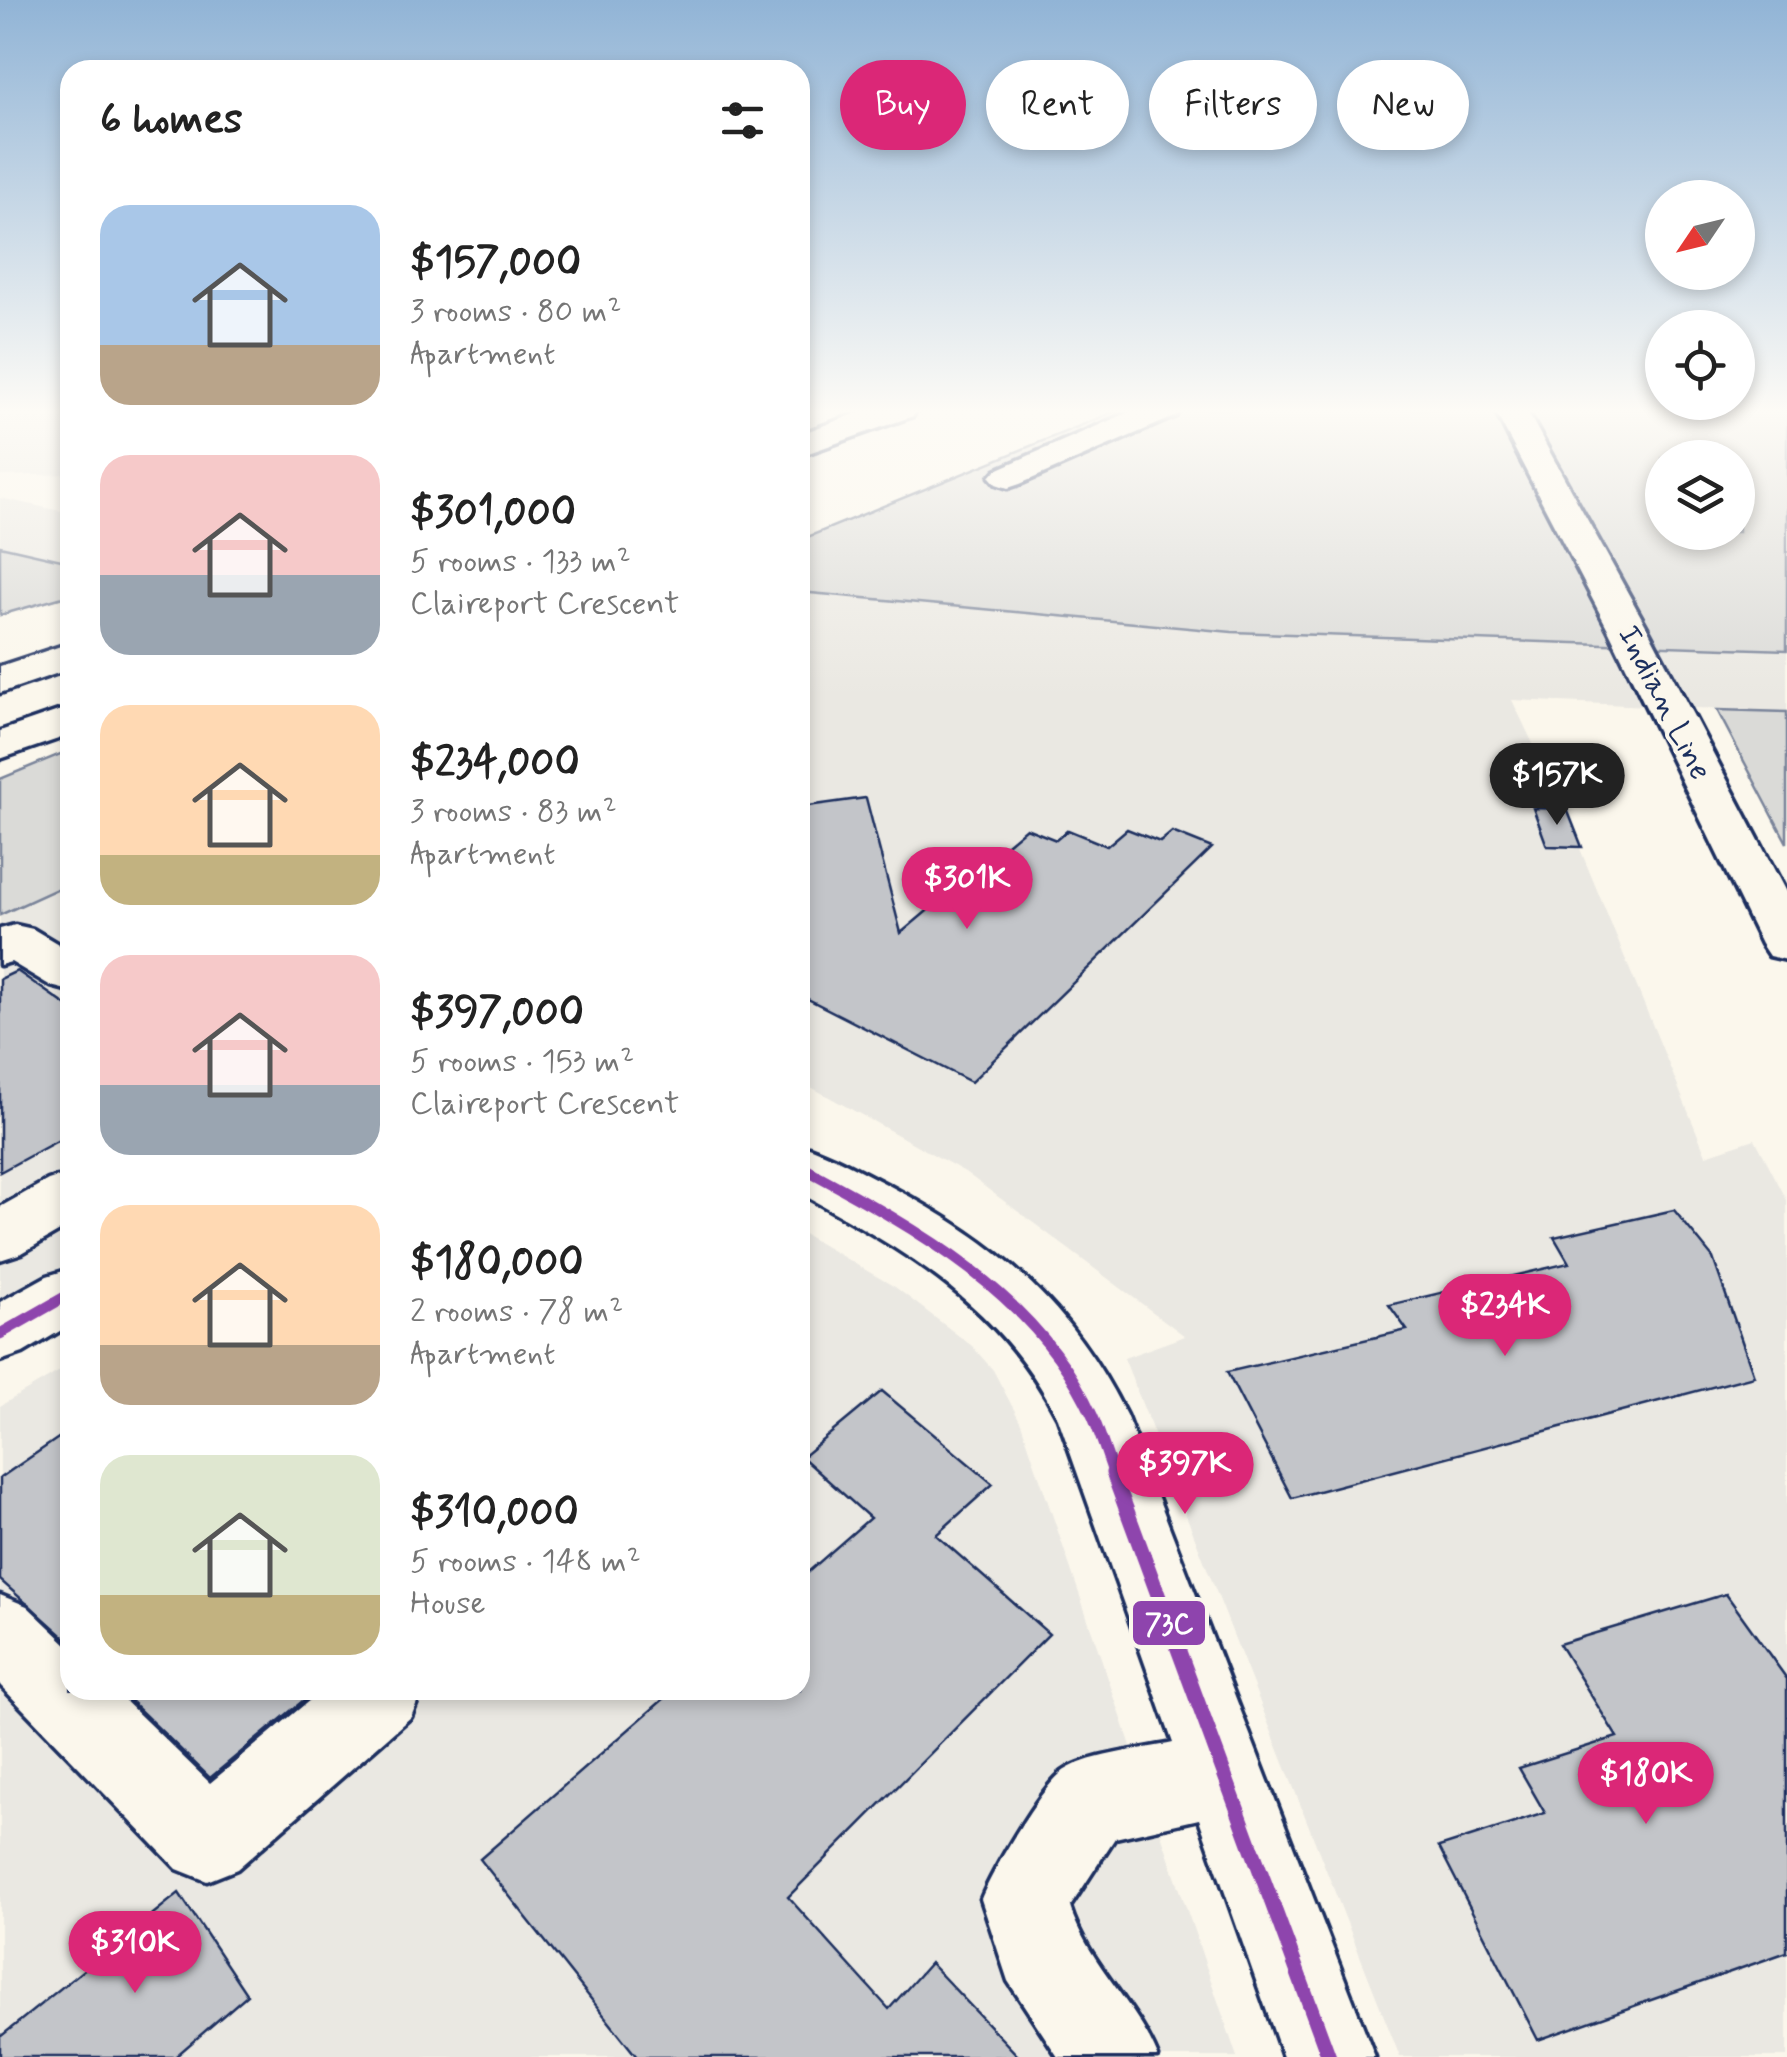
<!DOCTYPE html>
<html lang="en">
<head>
<meta charset="utf-8">
<style>
  body { margin:0; font-family:Mynerve,sans-serif; background:#f6f6f6; color:#222; height:100vh; display:flex; flex-direction:column; font-size:38px; white-space:nowrap }
  * { box-sizing:border-box; margin:0 }
  p { font-size:32px; color:#767676 }
  .icon { flex:none; width:55px; height:55px; fill:none; stroke:currentColor; stroke-width:2; stroke-linecap:round; stroke-linejoin:round }
  .map { position:relative; flex:1; overflow:hidden }
  .side { position:absolute; left:60px; top:60px; width:750px; height:1640px; display:flex; flex-direction:column; background:#fff; border-radius:30px; box-shadow:0 5px 15px #0003 }
  .side>* { flex:none }
  .guide { position:absolute; left:840px; top:60px; width:795px; height:90px; display:flex; gap:20px }
  .needle { width:65px; rotate:235deg }
  .controls { position:absolute; left:1645px; top:180px; display:grid; gap:20px }
  .controls a { display:grid; place-items:center; width:110px; height:110px; border-radius:50%; background:#fff; box-shadow:0 5px 15px #0003; font-size:50px }
  .price { position:absolute; translate:-50% -85px; padding:0 22px; border-radius:35px; background:#db2777; color:#fff; font-size:32px; line-height:65px; filter:drop-shadow(0 2px 5px #0008) }
  .price::after { content:''; position:absolute; left:50%; top:60px; width:30px; height:22px; margin-left:-15px; background:inherit; clip-path:polygon(0 0,100% 0,50% 100%) }
  .price.selected { background:#222; color:#fff }
  ul { padding:0; list-style:none }
  li { display:flex; align-items:center; gap:30px; height:250px; padding:0 40px }
  li span { display:grid; place-items:center; flex:none; width:280px; height:200px; border-radius:30px; color:#555 }
  li>.icon { margin-inline-start:auto }
  span .icon { width:120px; height:120px; fill:#fffc; stroke-width:1 }
  li b { font-size:42px }
  h2 { display:flex; justify-content:space-between; align-items:center; height:120px; padding:0 40px; font-size:42px }
  .pill { padding:0 35px; border-radius:45px; background:#fff; box-shadow:0 5px 15px #0003; font-size:35px; line-height:90px }
  .pill.selected { background:#db2777; color:#fff }
  .map>svg:first-child { display:block }
  .built { fill:#eae8e2 }
  .green { fill:#dadad7; stroke:#7a849a; stroke-width:2.5; fill-rule:evenodd }
  .building { fill:#c3c5c9; stroke:#1b2f5e; stroke-width:2.5 }
  .lines { fill:none; stroke-linecap:round; stroke-linejoin:round }
  .minor-casing { stroke:#1b2f5e; stroke-width:7 }
  .highway-casing { stroke:#1b2f5e; stroke-width:7 }
  .minor { fill:#fbf7ec; fill-rule:evenodd }
  .highway { fill:#fbf7ec; fill-rule:evenodd }
  .bus-1-far1-casing { stroke:#fbf7ec; stroke-width:19 }
  .bus-1-casing { stroke:#fbf7ec; stroke-width:22 }
  .bus-1-far1 { stroke:#8e44ad; stroke-width:11 }
  .bus-1 { stroke:#8e44ad; stroke-width:15 }
  .labels { text-anchor:middle; dominant-baseline:central; stroke-width:8; stroke-linejoin:round; paint-order:stroke }
  .far-street-label { font-size:32px; fill:#1b2f5e; stroke:#fbf7ec }
  .line-badge { stroke:#fbf7ec; stroke-width:4 }
  .badge-label { font-size:28px; text-anchor:middle; font-weight:bold; fill:#fff }
</style>
</head>
<body>
<div class="map">
<svg width="1787" height="2057" viewBox="0 0 1787 2057">
  <rect width="100%" height="100%" fill="#fbf7ec"/>
  <filter id="ink" filterUnits="userSpaceOnUse"><feTurbulence type="fractalNoise" baseFrequency=".01" numOctaves="2"/><feDisplacementMap in="SourceGraphic" scale="20" xChannelSelector="R" yChannelSelector="G"/><feConvolveMatrix kernelMatrix="1 2 1 2 8 2 1 2 1" color-interpolation-filters="sRGB"/></filter>
  <g filter="url(#ink)">
    <path class="built" d="M0,409H70V474L0,476Z
      M0,498L70,513V562L0,546Z
      M800,593L1232,632L1787,650V712L1512,700L1560,800L1706,1155L1755,1139L1787,1200V2057H1400L1124,1358L1185,1336L965,1172L800,1081Z
      M70,883V1263L0,1303V915Z
      M800,1232L895,1287L972,1346L993,1370L1021,1423L1237,2057H0V1406L70,1365V1690H800Z"/>
    <path class="green" d="M1121,409H1787V650L1232,632L800,592V540ZM1662,458H1738V532H1662Z
      M0,546L70,562V595L0,615Z
      M1717,710L1787,712V843Z
      M70,750V883L0,915V779Z"/>
    <path class="building" d="M866,798L901,933L1026,828L1056,840L1068,830L1107,846L1127,829L1160,842L1172,832L1212,848L971,1082L800,995V807Z
      M1533,808L1567,809L1582,847L1547,846Z
      M17,971L70,1008V1134L0,1172V979Z
      M1674,1210L1713,1258L1754,1376L1292,1498L1227,1372L1407,1330L1389,1305L1569,1263L1554,1237Z
      M882,1391L993,1484L936,1535L1049,1634L788,1897L889,2009L930,1963L1019,2057H637L480,1859L674,1690H800V1579L870,1518L802,1457Z
      M70,1430V1642L0,1580V1478Z
      M1726,1594L1787,1679V1952L1538,2040L1439,1847L1545,1813L1519,1768L1617,1737L1559,1644Z
      M119,1690H316L210,1778Z
      M179,1893L247,1995L175,2057H0V2037Z"/>
    <g class="lines">
      <defs>
        <path id="minor" d="M1136,409H1180L1176,416L1020,484L1008,488L996,484L990,477L996,470Z
          M1494,409H1526L1649,631L1787,894V960L1769,956L1761,944L1609,631Z
          M15,925L33,929L70,951V991L51,986L11,962L0,965V929Z
          M800,1144C832,1154 860,1171 890,1186C998,1243 1071,1304 1126,1415L1375,2057H1283L1199,1819L1115,1838L1070,1907C1087,1962 1136,2003 1158,2057H1058L1008,1981L981,1899C993,1870 1037,1794 1060,1774C1081,1755 1144,1749 1173,1743L1058,1418C1000,1304 908,1253 800,1193Z
          M70,1173V1225L22,1253L0,1260V1207L48,1180Z
          M70,1269V1325L23,1353L0,1361V1302L47,1276Z
          M0,1595L27,1606L70,1647V1690H114L210,1783L322,1690H422L411,1717L237,1869L207,1881L177,1869L0,1685Z"/>
        <path id="highway" d="M869,409H917L913,416L800,456V434Z
          M70,643V669L0,693V666Z
          M70,707V735L0,759V731Z"/>
      </defs>
      <use href="#minor" class="minor-casing"/>
      <use href="#highway" class="highway-casing"/>
      <use href="#minor" class="minor"/>
      <use href="#highway" class="highway"/>
      <defs>
        <path id="bus-1-far1" d="M800,1166C913,1227 1038,1293 1093,1417C1101,1436 1107,1456 1114,1475
          M0,1334L70,1294"/>
        <path id="bus-1" d="M1113,1473L1329,2057"/>
      </defs>
      <use href="#bus-1-far1" class="bus-1-far1-casing"/>
      <use href="#bus-1" class="bus-1-casing"/>
      <use href="#bus-1-far1" class="bus-1-far1"/>
      <use href="#bus-1" class="bus-1"/>
    </g>
  </g>
  <linearGradient id="sky" x2="0" y2="1"><stop stop-color="#91b4d6"/><stop offset="0.59" stop-color="#fdfbf6"/><stop offset="1" stop-color="#fdfbf6" stop-opacity="0"/></linearGradient>
  <rect width="1787" height="697" fill="url(#sky)"/>
  <g class="labels">
    <g class="far-street-label">
      <text transform="translate(1664 703) rotate(63)">Indian Line</text>
    </g>
  </g>
  <rect class="line-badge" x="1131" y="1599" width="76" height="48" rx="10" fill="#8e44ad"/>
  <g class="badge-label">
    <text x="1169" y="1633">73C</text>
  </g>
</svg>
<div class="controls">
<a><svg class="needle" viewBox="-14 -14 28 28"><path d="M0-13l5 13h-10z" fill="#e53935"/><path d="M0 13l5-13h-10z" fill="#767676"/></svg></a>
<a><svg class="icon" aria-label="locate" viewBox="0 0 24 24"><circle cx="12" cy="12" r="6"/><path d="M12 2v4M12 18v4M2 12h4M18 12h4"/></svg></a>
<a><svg class="icon" aria-label="layers" viewBox="0 0 24 24"><path d="M12 4l9 5-9 5-9-5zM3 14l9 5 9-5"/></svg></a>
</div>
<b class="price selected" style="left:1557px;top:828px">$157K</b>
<b class="price" style="left:967px;top:932px">$301K</b>
<b class="price" style="left:1505px;top:1359px">$234K</b>
<b class="price" style="left:1185px;top:1517px">$397K</b>
<b class="price" style="left:1646px;top:1827px">$180K</b>
<b class="price" style="left:135px;top:1996px">$310K</b>
<div class="guide">
<a class="pill selected">Buy</a>
<a class="pill">Rent</a>
<a class="pill">Filters</a>
<a class="pill">New</a>
</div>
<section class="side">
<h2>6 homes<svg class="icon" aria-label="filters" viewBox="0 0 24 24"><path d="M4 7h16M4 17h16"/><circle cx="9" cy="7" r="2"/><circle cx="15" cy="17" r="2"/></svg></h2>
<ul>
<li><span style="background:linear-gradient(#a9c7e8 70%,#b9a48a 0)"><svg class="icon" aria-label="home" viewBox="0 0 24 24"><path d="M3 11l9-7 9 7M6 9v11h12V9"/></svg></span><div><b>$157,000</b><p>3 rooms · 80 m²</p><p>Apartment</p></div></li>
<li><span style="background:linear-gradient(#f6c9c9 60%,#9aa5b1 0)"><svg class="icon" aria-label="home" viewBox="0 0 24 24"><path d="M3 11l9-7 9 7M6 9v11h12V9"/></svg></span><div><b>$301,000</b><p>5 rooms · 133 m²</p><p>Claireport Crescent</p></div></li>
<li><span style="background:linear-gradient(#ffd9b3 75%,#c2b280 0)"><svg class="icon" aria-label="home" viewBox="0 0 24 24"><path d="M3 11l9-7 9 7M6 9v11h12V9"/></svg></span><div><b>$234,000</b><p>3 rooms · 83 m²</p><p>Apartment</p></div></li>
<li><span style="background:linear-gradient(#f6c9c9 65%,#9aa5b1 0)"><svg class="icon" aria-label="home" viewBox="0 0 24 24"><path d="M3 11l9-7 9 7M6 9v11h12V9"/></svg></span><div><b>$397,000</b><p>5 rooms · 153 m²</p><p>Claireport Crescent</p></div></li>
<li><span style="background:linear-gradient(#ffd9b3 70%,#b9a48a 0)"><svg class="icon" aria-label="home" viewBox="0 0 24 24"><path d="M3 11l9-7 9 7M6 9v11h12V9"/></svg></span><div><b>$180,000</b><p>2 rooms · 78 m²</p><p>Apartment</p></div></li>
<li><span style="background:linear-gradient(#dfe7d0 70%,#c2b280 0)"><svg class="icon" aria-label="home" viewBox="0 0 24 24"><path d="M3 11l9-7 9 7M6 9v11h12V9"/></svg></span><div><b>$310,000</b><p>5 rooms · 148 m²</p><p>House</p></div></li>
</ul>
</section>
</div>
</body>
</html>
